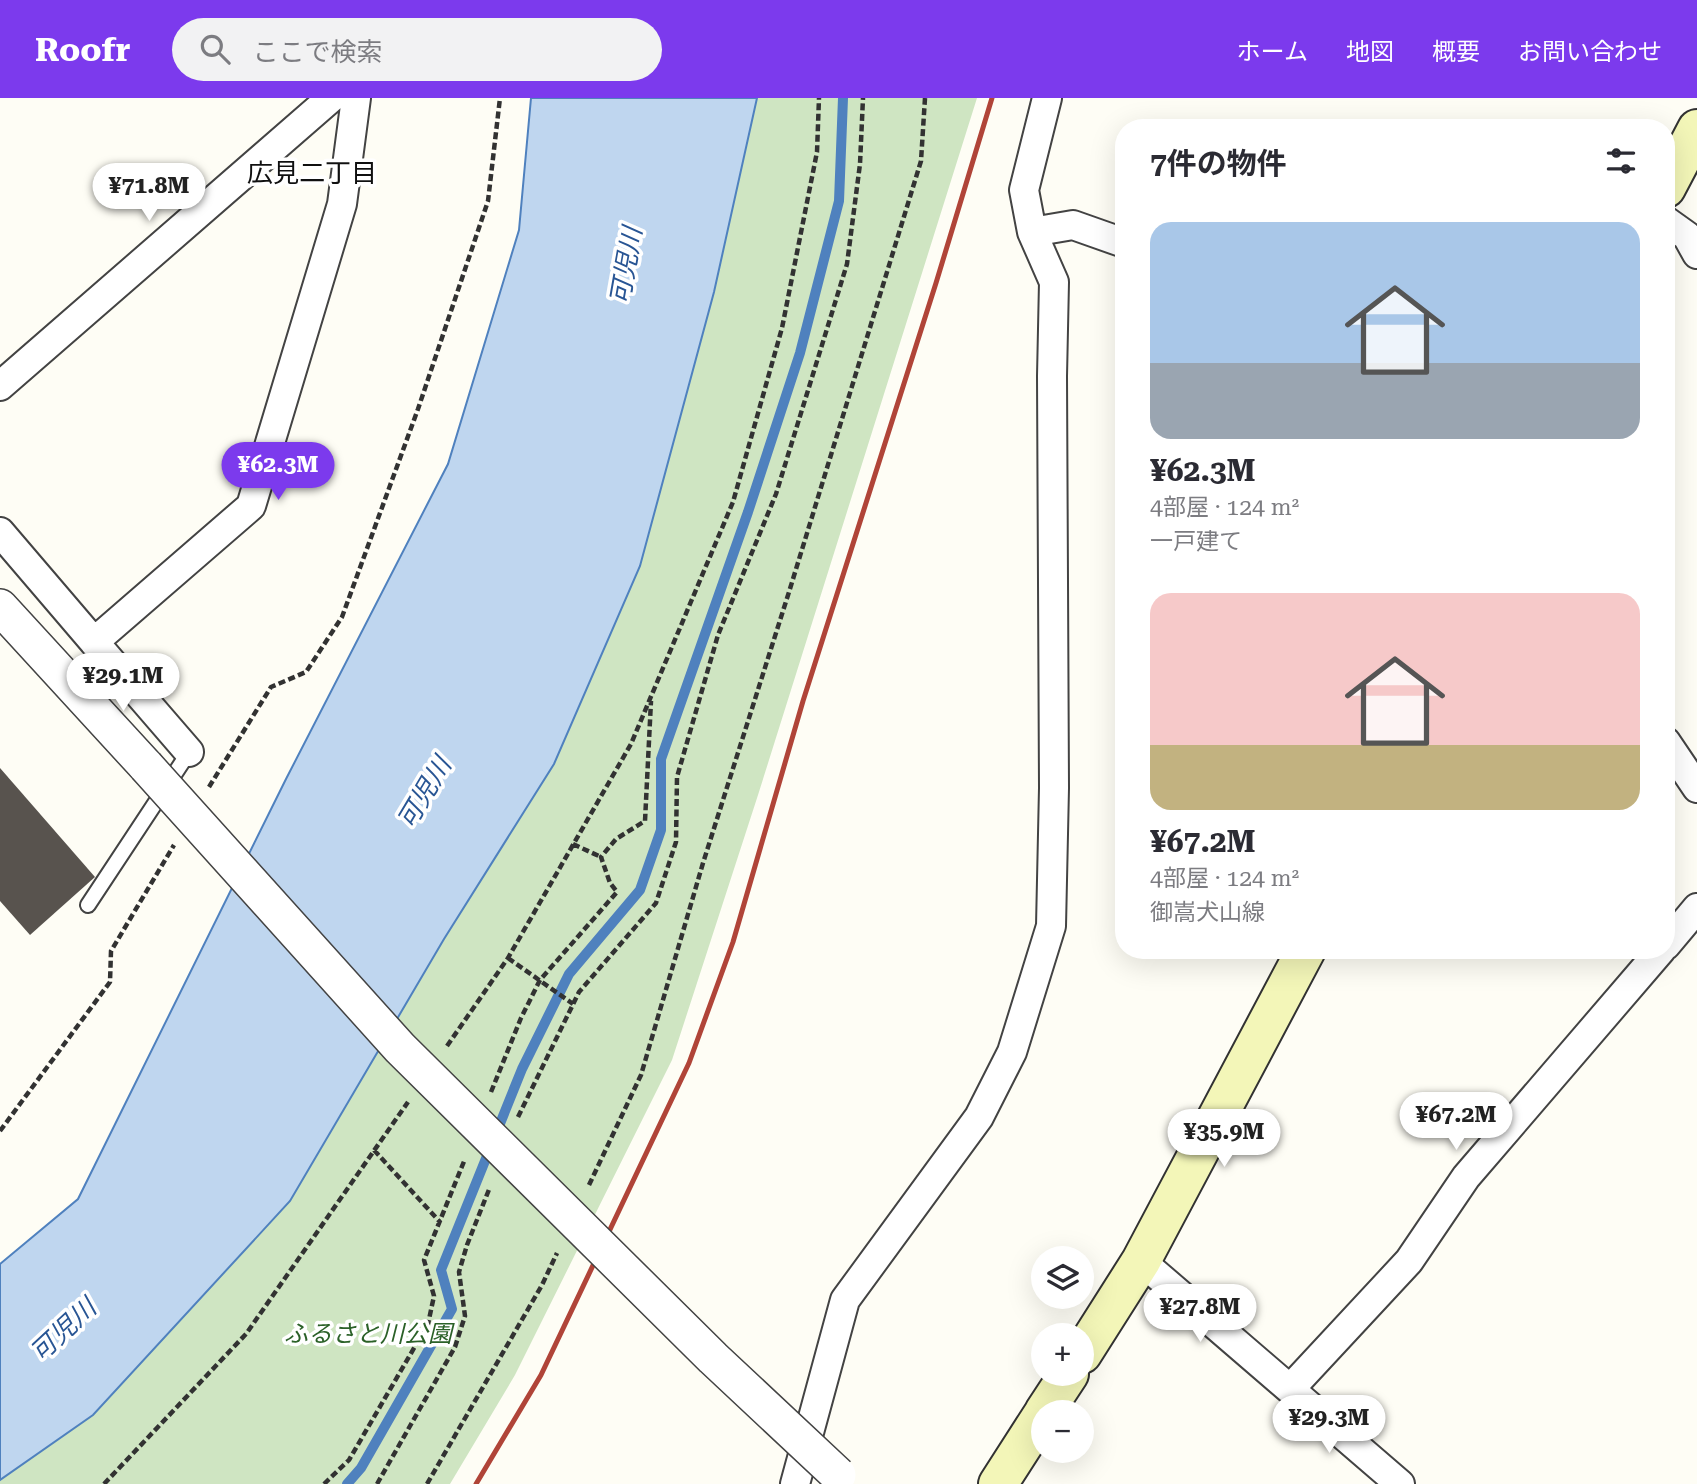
<!DOCTYPE html>
<html lang="ja">
<head>
<meta charset="utf-8">
<style>
  body { margin:0; font-family:"Roboto Serif","Noto Sans JP",serif; background:#f2f2f3; color:#2b2b33; height:100vh; display:flex; flex-direction:column; font-size:26px; white-space:nowrap }
  * { box-sizing:border-box; margin:0 }
  p { font-size:23px; color:#7c7c81 }
  .icon { flex:none; width:38px; height:38px; fill:none; stroke:currentColor; stroke-width:2; stroke-linecap:round; stroke-linejoin:round }
  .map { position:relative; flex:1; overflow:hidden }
  .drawer { position:absolute; left:1115px; top:21px; width:560px; height:840px; display:flex; flex-direction:column; background:#fff; border-radius:28px; box-shadow:0 7px 28px #0002 }
  .drawer>* { flex:none }
  .controls { position:absolute; left:1031px; top:1148px; display:grid; gap:14px }
  .controls a { display:grid; place-items:center; width:63px; height:63px; border-radius:50%; background:#fff; box-shadow:0 7px 28px #0002; font-size:35px }
  .price { position:absolute; translate:-50% -60px; padding:0 16px; border-radius:24px; background:#fff; color:#222; font-size:23px; line-height:46px; filter:drop-shadow(0 2px 4px #0008) }
  .price::after { content:''; position:absolute; left:50%; top:42px; width:21px; height:16px; margin-left:-10px; background:inherit; clip-path:polygon(0 0,100% 0,50% 100%) }
  .price.on { background:#7c3aed; color:#fff }
  ul { padding:0; list-style:none }
  li { display:grid; align-content:center; gap:14px; height:371px; padding:0 35px }
  li span { display:grid; place-items:center; height:217px; border-radius:21px; color:#555 }
  li>.icon { margin-inline-start:auto }
  span .icon { width:126px; height:126px; fill:#fffc; stroke-width:1 }
  li b { font-size:30px }
  h2 { display:flex; justify-content:space-between; align-items:center; height:84px; padding:0 35px; font-size:30px }
  header { display:flex; align-items:center; gap:42px; box-sizing:border-box; height:98px; padding:0 35px; background:#7c3aed; color:#fff }
  header strong { font-size:33px }
  nav { display:flex; gap:38px; margin-inline-start:auto; font-size:24px }
  .search { width:490px; height:63px; background:#f2f2f3; display:flex; align-items:center; gap:18px; box-sizing:border-box; padding:0 24px; border-radius:38px; color:#7c7c81; font-size:26px }
  .map>svg:first-child { display:block }
  .green { fill:#cfe5c2 }
  .water { fill:#bfd6ef; stroke:#4f81be; stroke-width:2 }
  .lines { fill:none; stroke-linecap:round; stroke-linejoin:round }
  .stream { stroke:#4f81be; stroke-width:10 }
  .building { fill:#58534e }
  .service-casing { stroke:#434343; stroke-width:18 }
  .minor-casing { stroke:#434343; stroke-width:32 }
  .tertiary-casing { stroke:#434343; stroke-width:38 }
  .secondary-casing { stroke:#323232; stroke-width:42 }
  .path { stroke:#323232; stroke-width:4.5; stroke-dasharray:7 3.5; stroke-linecap:butt }
  .service { stroke:#fff; stroke-width:14 }
  .minor { stroke:#fff; stroke-width:28 }
  .tertiary { stroke:#fff; stroke-width:35 }
  .secondary { stroke:#f3f6b8; stroke-width:38 }
  .rail { stroke:#b04438; stroke-width:5 }
  .tertiary-bridge-casing { stroke:#434343; stroke-width:38; stroke-linecap:butt }
  .tertiary-bridge { stroke:#fff; stroke-width:35 }
  .labels { text-anchor:middle; dominant-baseline:central; stroke-width:7; stroke-linejoin:round; paint-order:stroke }
  .park-label { font-size:24px; font-style:italic; fill:#2b6128; stroke:#fff }
  .neighbourhood-label { font-size:26px; fill:#101010; stroke:#fff }
  .water-label { font-size:26px; font-style:italic; fill:#285594; stroke:#fff }
</style>
</head>
<body>
<header>
<strong>Roofr</strong>
<div class="search"><svg class="icon" aria-label="search" viewBox="0 0 24 24"><circle cx="10" cy="10" r="6"/><path d="M15 15l6 6"/></svg>ここで検索</div>
<nav><a>ホーム</a><a>地図</a><a>概要</a><a>お問い合わせ</a></nav>
</header>
<div class="map">
<svg width="1697" height="1386" viewBox="0 0 1697 1386">
  <rect width="100%" height="100%" fill="#fefdf5"/>
  <path class="green" d="M757,0H977L758,697L672,962L515,1277L450,1386H0V1382L93,1317L444,841L554,666L640,468L708,215Z"/>
  <path class="water" d="M531,0H757L714,194L640,468L554,666L444,841L290,1103L93,1317L0,1382V1166L78,1101L286,681L448,366L519,132Z"/>
  <g class="lines">
    <path class="stream" d="M347,1386L361,1370L452,1211L441,1172L522,971L569,876L640,792L661,732V661L748,414L800,255L839,103L843,0"/>
  </g>
  <path class="building" d="M0,670L95,779L30,837L0,803Z"/>
  <g class="lines">
    <defs>
      <path id="service" d="M88,807L189,654"/>
      <path id="minor" d="M1666,123L1687,138L1697,156
        M1032,134L1073,127L1124,145
        M0,288L331,0
        M0,434L94,544L251,408L342,106L356,0
        M94,544L189,654
        M1666,644L1697,690
        M1666,847L1697,810
        M1141,1163L1400,1386
        M1290,1291L1409,1163L1466,1079L1661,852
        M795,1386L845,1202L979,1019L1012,954L1051,828L1054,690L1052,278L1054,184L1032,134L1024,92L1047,0"/>
      <path id="tertiary" d="M0,509L146,668"/>
      <path id="secondary" d="M1666,90L1697,31
        M1082,1256L1141,1163L1306,852
        M1044,1314L1069,1276
        M998,1386L1043,1316"/>
    </defs>
    <use href="#service" class="service-casing"/>
    <use href="#minor" class="minor-casing"/>
    <use href="#tertiary" class="tertiary-casing"/>
    <use href="#secondary" class="secondary-casing"/>
    <path class="path" d="M209,689L271,589L306,574L342,519L418,311L488,103L500,0
      M573,746L601,759
      M508,860L573,906
      M447,948L508,860L631,646L733,404L782,230L817,54L819,0
      M491,994L521,920L540,882L617,794L610,785L601,759L616,741L645,723L651,603
      M518,1019L579,894L656,805L676,744L677,679L718,537L776,396L847,166L860,66L863,0
      M0,1033L110,884L111,853L174,747
      M374,1052L440,1124
      M589,1087L641,977L703,765L789,494L921,63L925,0
      M104,1386L246,1236L408,1004
      M324,1386L349,1362L428,1226L434,1198L424,1162L465,1061
      M377,1386L455,1249L465,1218L459,1174L467,1147L490,1089
      M427,1386L542,1187L557,1155"/>
    <use href="#service" class="service"/>
    <use href="#minor" class="minor"/>
    <use href="#tertiary" class="tertiary"/>
    <use href="#secondary" class="secondary"/>
    <path class="rail" d="M476,1386L541,1277L689,965L733,844L803,603L936,185L992,0"/>
    <defs>
      <path id="tertiary-bridge" d="M146,668L400,950L713,1260L838,1377"/>
    </defs>
    <use href="#tertiary-bridge" class="tertiary-bridge-casing"/>
    <use href="#tertiary-bridge" class="tertiary-bridge"/>
  </g>
  <g class="labels">
    <g class="park-label">
      <text x="368" y="1236">ふるさと川公園</text>
    </g>
    <g class="neighbourhood-label">
      <text x="312" y="75">広見二丁目</text>
    </g>
    <g class="water-label">
      <text transform="translate(626 168) rotate(-80)">可児川</text>
      <text transform="translate(424 695) rotate(-59)">可児川</text>
      <text transform="translate(63 1232) rotate(-43)">可児川</text>
    </g>
  </g>
</svg>
<div class="controls">
<a><svg class="icon" aria-label="layers" viewBox="0 0 24 24"><path d="M12 4l9 5-9 5-9-5zM3 14l9 5 9-5"/></svg></a>
<a>+</a>
<a>−</a>
</div>
<b class="price" style="left:149px;top:125px">¥71.8M</b>
<b class="price on" style="left:278px;top:404px">¥62.3M</b>
<b class="price" style="left:123px;top:615px">¥29.1M</b>
<b class="price" style="left:1456px;top:1054px">¥67.2M</b>
<b class="price" style="left:1224px;top:1071px">¥35.9M</b>
<b class="price" style="left:1200px;top:1246px">¥27.8M</b>
<b class="price" style="left:1329px;top:1357px">¥29.3M</b>
<section class="drawer">
<h2>7件の物件<svg class="icon" aria-label="filters" viewBox="0 0 24 24"><path d="M4 7h16M4 17h16"/><circle cx="9" cy="7" r="2"/><circle cx="15" cy="17" r="2"/></svg></h2>
<ul>
<li><span style="background:linear-gradient(#a9c7e8 65%,#9aa5b1 0)"><svg class="icon" aria-label="home" viewBox="0 0 24 24"><path d="M3 11l9-7 9 7M6 9v11h12V9"/></svg></span><div><b>¥62.3M</b><p>4部屋 · 124 m²</p><p>一戸建て</p></div></li>
<li><span style="background:linear-gradient(#f6c9c9 70%,#c2b280 0)"><svg class="icon" aria-label="home" viewBox="0 0 24 24"><path d="M3 11l9-7 9 7M6 9v11h12V9"/></svg></span><div><b>¥67.2M</b><p>4部屋 · 124 m²</p><p>御嵩犬山線</p></div></li>
</ul>
</section>
</div>
</body>
</html>
